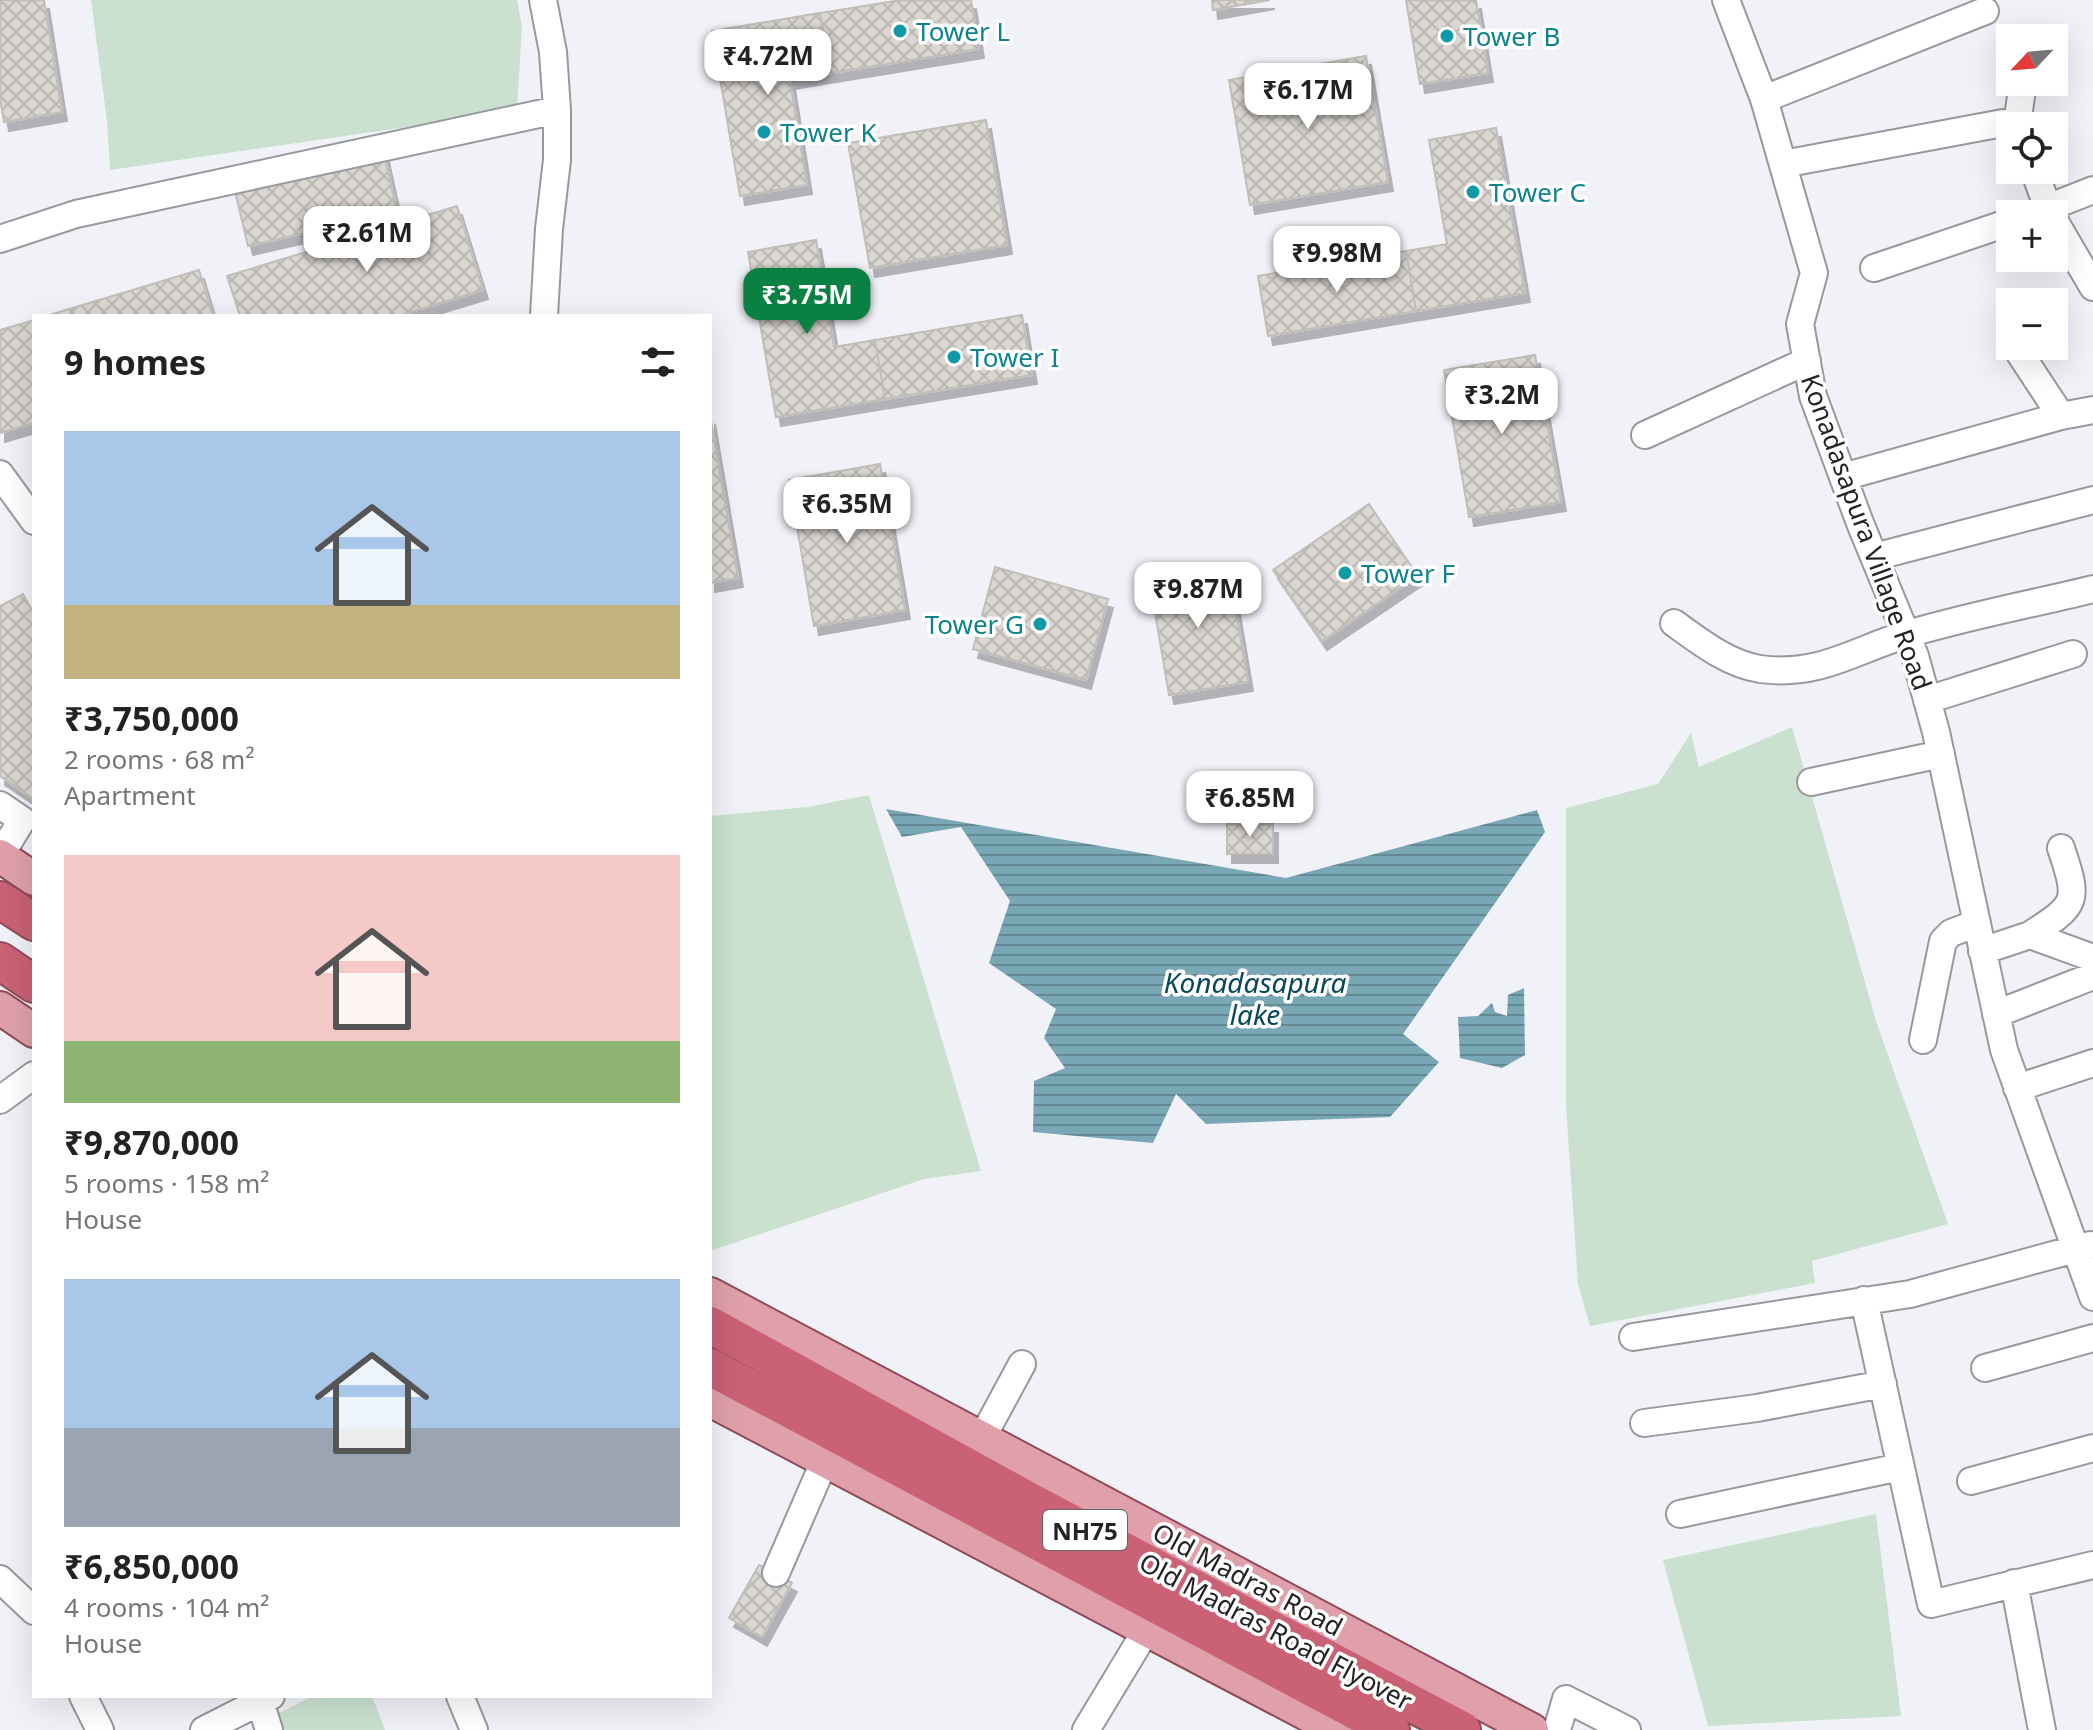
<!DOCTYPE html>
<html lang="en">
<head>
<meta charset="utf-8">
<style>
  body { margin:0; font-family:"Noto Sans",sans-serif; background:#f6f6f6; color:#222; height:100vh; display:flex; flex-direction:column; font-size:30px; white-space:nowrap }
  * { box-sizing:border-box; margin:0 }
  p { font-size:26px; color:#767676 }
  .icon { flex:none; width:44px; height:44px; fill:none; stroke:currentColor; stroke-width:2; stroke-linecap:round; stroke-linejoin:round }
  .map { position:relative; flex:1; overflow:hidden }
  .sheet { position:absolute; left:32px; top:314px; width:680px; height:1384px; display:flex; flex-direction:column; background:#fff; border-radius:0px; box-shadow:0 8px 32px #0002 }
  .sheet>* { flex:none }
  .needle { width:52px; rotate:244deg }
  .fabs { position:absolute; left:1996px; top:24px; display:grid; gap:16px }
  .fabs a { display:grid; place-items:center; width:72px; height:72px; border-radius:0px; background:#fff; box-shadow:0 8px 32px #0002; font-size:40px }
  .price { position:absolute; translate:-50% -68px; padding:0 18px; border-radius:16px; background:#fff; color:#222; font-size:26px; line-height:52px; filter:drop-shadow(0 2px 4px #0008) }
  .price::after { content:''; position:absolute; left:50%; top:48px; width:24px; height:18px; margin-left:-12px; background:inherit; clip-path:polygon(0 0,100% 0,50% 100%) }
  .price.on { background:#0b8043; color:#fff }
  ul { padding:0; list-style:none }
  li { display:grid; align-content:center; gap:16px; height:424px; padding:0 32px }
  li span { display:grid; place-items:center; height:248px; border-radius:0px; color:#555 }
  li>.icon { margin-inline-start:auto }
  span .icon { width:144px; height:144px; fill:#fffc; stroke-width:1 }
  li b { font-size:34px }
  h2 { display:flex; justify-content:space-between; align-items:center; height:96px; padding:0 32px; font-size:34px }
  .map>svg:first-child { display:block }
  .green { fill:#cae1d0 }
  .water { fill:url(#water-rules) }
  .building { fill:url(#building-cross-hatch); stroke:#c1bdb8; stroke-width:2; filter:url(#shadow) }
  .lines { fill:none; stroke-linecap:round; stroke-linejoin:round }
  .minor-casing { stroke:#98999f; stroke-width:30 }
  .major-casing { stroke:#904b59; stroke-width:36 }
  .highway-casing { stroke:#904b59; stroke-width:40 }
  .minor { stroke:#fff; stroke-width:26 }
  .major { stroke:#dfa0ac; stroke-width:32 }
  .highway { stroke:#ca6175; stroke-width:36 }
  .culture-dot { fill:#0f9aa8; stroke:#fff; stroke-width:3 }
  .labels { text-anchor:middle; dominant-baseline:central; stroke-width:7; stroke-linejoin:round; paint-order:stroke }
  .shield { fill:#fff; stroke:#656566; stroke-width:2 }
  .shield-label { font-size:24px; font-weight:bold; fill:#232325 }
  .culture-label { font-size:26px; fill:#0d838f; stroke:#fff; text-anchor:start }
  .street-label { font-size:26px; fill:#232325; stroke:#fff }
  .water-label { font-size:28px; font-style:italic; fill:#07495a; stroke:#fff }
</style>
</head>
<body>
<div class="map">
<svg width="2093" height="1730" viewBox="0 0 2093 1730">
  <defs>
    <pattern id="water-rules" width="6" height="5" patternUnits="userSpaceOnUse" patternTransform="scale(2)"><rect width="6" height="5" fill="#7aa7b6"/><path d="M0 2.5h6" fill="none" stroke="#648894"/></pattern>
    <pattern id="building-cross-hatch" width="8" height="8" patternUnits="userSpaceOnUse" patternTransform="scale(2)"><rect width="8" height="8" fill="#dad6d1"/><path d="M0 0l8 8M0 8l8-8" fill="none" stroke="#bbb7b3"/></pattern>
    <filter id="shadow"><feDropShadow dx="5" dy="9" stdDeviation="0" flood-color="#0004"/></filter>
  </defs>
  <rect width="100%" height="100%" fill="#f1f2f8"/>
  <path class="green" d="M91,0H517L522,26L517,111L110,170L107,121Z
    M1792,727L1876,1021L1948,1224L1812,1261L1815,1283L1590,1326L1578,1284L1566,1107V808L1658,784L1691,733L1699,767Z
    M869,795L981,1171L924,1179L710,1251V816L808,807Z
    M1876,1514L1901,1716L1708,1726L1663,1560Z
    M313,1696H372L385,1730H281L277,1714Z"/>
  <path class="water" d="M886,809L1286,878L1537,810L1545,832L1403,1034L1439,1062L1390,1117L1206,1124L1176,1094L1153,1143L1033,1132L1034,1081L1065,1068L1044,1038L1056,1009L989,963L1010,901L961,827L902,837Z
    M1524,988L1525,1055L1502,1068L1460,1058L1458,1017L1478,1016L1492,1003L1495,1012L1507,1016L1508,995Z"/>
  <path class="building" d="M0,0H44L62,112L4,122L0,99Z
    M901,0H971L979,49L831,73L820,13Z
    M1212,0H1270L1213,10Z
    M1406,0H1476L1488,73L1420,84Z
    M820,13L831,73L790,80L807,185L740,196L712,31Z
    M1366,56L1388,182L1250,205L1229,80Z
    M986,120L1007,245L870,268L848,143Z
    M1496,128L1525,293L1416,311L1406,251L1447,244L1429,140Z
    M384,153L397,212L248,246L234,187Z
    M457,206L483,290L398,316H240L227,276Z
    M816,240L834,347L875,340L885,399L776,417L748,252Z
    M1406,251L1416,311L1268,336L1258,276Z
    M199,270L213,316H46Z
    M1022,315L1032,375L885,399L875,340Z
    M34,320V423L0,433V330Z
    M1535,355L1561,502L1469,517L1444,370Z
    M710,415L738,578L710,583Z
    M880,464L905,610L814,626L789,480Z
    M1369,504L1418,576L1322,641L1273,570Z
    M1228,564L1248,682L1169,695L1149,577Z
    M995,567L1108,599L1086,680L973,649Z
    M23,594L34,614V799L0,776V606Z
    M1227,824H1273V854H1227Z
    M759,1565L792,1583L762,1637L729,1618Z"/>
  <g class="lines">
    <defs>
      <path id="minor" d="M543,0L553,52L557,110V160L549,229L544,316
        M1726,0L1764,99L1814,273L1800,324L1813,396L1860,523L1915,656L1936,732L2004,1050L2093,1297
        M1764,99L1985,11
        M2017,125L2023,82
        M1783,164L2003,123L2018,126
        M2034,170L2050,214
        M2032,214L2093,190
        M2054,220L2093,287
        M0,239L76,214L557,110
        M1874,268L2010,222
        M2015,346L2061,416
        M1645,435L1807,361
        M0,474L34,521
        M1843,477L2061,416L2093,410
        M1874,557L2093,500
        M1674,623C1699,641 1728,664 1760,669C1820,677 1854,650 1908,634C1968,616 2032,604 2093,589
        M1927,700L2073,654
        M1811,782L1941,754
        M0,805L22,820L0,856
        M2030,935C2078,904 2079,902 2061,848
        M1982,951L2030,935L2093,958
        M1996,1014L2093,976
        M1923,1040L1943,941L1951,933L1977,923
        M2017,1088L2093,1063
        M0,1100L34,1075
        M1864,1300L1931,1604L2093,1565
        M1633,1337L1910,1294L2090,1245
        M1985,1368L2093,1338
        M1644,1423L1757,1408L1883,1384
        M982,1438L1022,1364
        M1971,1481L2093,1448
        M1680,1514L1900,1467
        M776,1573L825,1460
        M0,1579L34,1611
        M2014,1583L2042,1730
        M83,1696L100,1730
        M460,1696L474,1730
        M260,1701L269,1730
        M204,1730L271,1696
        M1086,1730L1147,1629
        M1557,1730L1566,1699L1627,1730"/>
      <path id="major" d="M0,856L34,879
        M0,1008L34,1031
        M710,1294L1532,1730
        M710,1400L1337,1730"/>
      <path id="highway" d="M0,900L34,922
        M0,961L34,984
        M710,1325L1028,1500L1462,1730
        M710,1367L1391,1730"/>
    </defs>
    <use href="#minor" class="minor-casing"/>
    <use href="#major" class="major-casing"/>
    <use href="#highway" class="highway-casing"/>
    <use href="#minor" class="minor"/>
    <use href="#major" class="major"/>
    <use href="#highway" class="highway"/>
  </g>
  <g class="culture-dot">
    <circle cx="900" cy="31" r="8"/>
    <circle cx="1447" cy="36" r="8"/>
    <circle cx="764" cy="132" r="8"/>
    <circle cx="1473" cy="192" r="8"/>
    <circle cx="954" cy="357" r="8"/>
    <circle cx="1345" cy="573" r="8"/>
    <circle cx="1040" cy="624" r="8"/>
  </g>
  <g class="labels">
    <rect class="shield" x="1043" y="1510" width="84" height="40" rx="6"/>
    <g class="shield-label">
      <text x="1085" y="1530">NH75</text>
    </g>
    <g class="culture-label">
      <text x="916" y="31">Tower L</text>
      <text x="1463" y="36">Tower B</text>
      <text x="780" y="132">Tower K</text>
      <text x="1489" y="192">Tower C</text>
      <text x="970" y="357">Tower I</text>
      <text x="1361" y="573">Tower F</text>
      <text x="1024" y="624" text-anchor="end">Tower G</text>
    </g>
    <g class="street-label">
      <text transform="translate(1867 532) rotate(70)">Konadasapura Village Road</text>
      <text transform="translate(1248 1579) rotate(28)">Old Madras Road</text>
      <text transform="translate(1276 1631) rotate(28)">Old Madras Road Flyover</text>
    </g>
    <g class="water-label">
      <text x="1255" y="982">Konadasapura<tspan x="1255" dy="32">lake</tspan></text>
    </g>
  </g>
</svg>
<div class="fabs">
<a><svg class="needle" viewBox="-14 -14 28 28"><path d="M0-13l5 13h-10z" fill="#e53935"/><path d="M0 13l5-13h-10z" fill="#767676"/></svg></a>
<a><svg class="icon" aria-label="locate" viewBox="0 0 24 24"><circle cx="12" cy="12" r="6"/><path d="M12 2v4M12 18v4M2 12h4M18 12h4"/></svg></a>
<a>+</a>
<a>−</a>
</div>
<b class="price" style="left:768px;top:97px">₹4.72M</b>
<b class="price" style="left:1308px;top:131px">₹6.17M</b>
<b class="price" style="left:367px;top:274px">₹2.61M</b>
<b class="price" style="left:1337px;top:294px">₹9.98M</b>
<b class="price on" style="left:807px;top:336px">₹3.75M</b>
<b class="price" style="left:1502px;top:436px">₹3.2M</b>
<b class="price" style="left:847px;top:545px">₹6.35M</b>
<b class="price" style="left:1198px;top:630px">₹9.87M</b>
<b class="price" style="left:1250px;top:839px">₹6.85M</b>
<section class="sheet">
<h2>9 homes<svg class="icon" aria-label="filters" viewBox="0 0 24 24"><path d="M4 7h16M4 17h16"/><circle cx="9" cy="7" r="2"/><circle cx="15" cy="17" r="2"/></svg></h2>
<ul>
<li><span style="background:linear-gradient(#a9c7e8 70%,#c2b280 0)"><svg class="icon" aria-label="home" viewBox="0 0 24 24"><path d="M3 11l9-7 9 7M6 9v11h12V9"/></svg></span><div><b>₹3,750,000</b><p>2 rooms · 68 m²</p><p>Apartment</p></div></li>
<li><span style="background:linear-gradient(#f6c9c9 75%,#8fb573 0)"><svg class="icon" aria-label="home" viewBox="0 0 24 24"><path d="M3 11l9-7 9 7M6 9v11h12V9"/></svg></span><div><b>₹9,870,000</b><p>5 rooms · 158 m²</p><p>House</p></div></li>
<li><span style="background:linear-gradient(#a9c7e8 60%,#9aa5b1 0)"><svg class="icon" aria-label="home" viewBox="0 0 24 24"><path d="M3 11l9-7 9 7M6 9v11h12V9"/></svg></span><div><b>₹6,850,000</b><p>4 rooms · 104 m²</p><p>House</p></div></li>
</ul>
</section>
</div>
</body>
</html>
